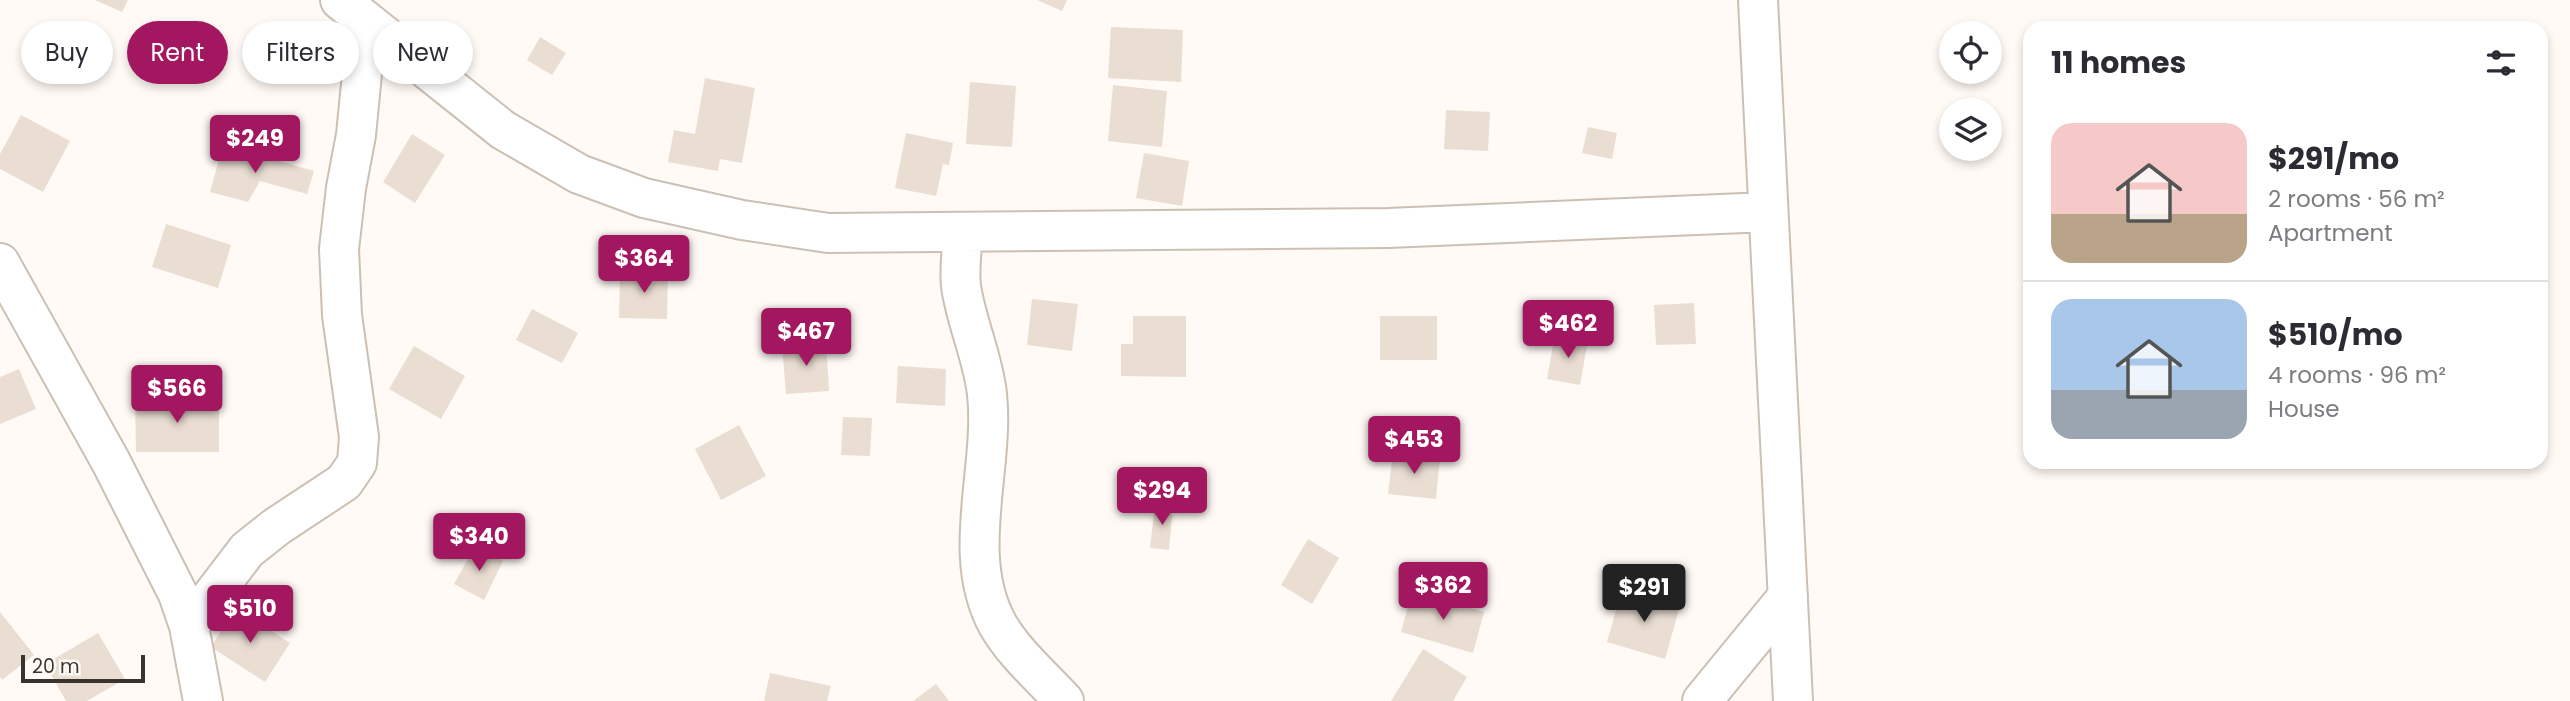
<!DOCTYPE html>
<html lang="en">
<head>
<meta charset="utf-8">
<style>
  body { margin:0; font-family:Poppins,sans-serif; background:#f7f7f7; color:#2b2b33; height:100vh; display:flex; flex-direction:column; font-size:26px; white-space:nowrap }
  * { box-sizing:border-box; margin:0 }
  p { font-size:23px; color:#7c7c81 }
  .icon { flex:none; width:38px; height:38px; fill:none; stroke:currentColor; stroke-width:2; stroke-linecap:round; stroke-linejoin:round }
  .map { position:relative; flex:1; overflow:hidden }
  .panel { position:absolute; left:2023px; top:21px; width:525px; height:448px; display:flex; flex-direction:column; background:#fff; border-radius:21px; box-shadow:0 4px 10px #0003 }
  .panel>* { flex:none }
  .guide { position:absolute; left:21px; top:21px; width:665px; height:63px; display:flex; gap:14px }
  .buttons { position:absolute; left:1939px; top:21px; display:grid; gap:14px }
  .buttons a { display:grid; place-items:center; width:63px; height:63px; border-radius:50%; background:#fff; box-shadow:0 4px 10px #0003; font-size:35px }
  .scale { position:absolute; left:21px; bottom:18px; width:124px; box-sizing:border-box; padding-left:7px; border:4px solid #393430; border-top:0; font-size:19px; line-height:24px; white-space:nowrap; color:#393430; -webkit-text-stroke:5px #fffaf5; paint-order:stroke }
  .price { position:absolute; translate:-50% -60px; padding:0 16px; border-radius:7px; background:#a2175f; color:#fff; font-size:23px; line-height:46px; filter:drop-shadow(0 2px 4px #0008) }
  .price::after { content:''; position:absolute; left:50%; top:42px; width:21px; height:16px; margin-left:-10px; background:inherit; clip-path:polygon(0 0,100% 0,50% 100%) }
  .price.on { background:#222; color:#fff }
  ul { padding:0; list-style:none }
  li { display:flex; align-items:center; gap:21px; height:175px; padding:0 28px }
  li+li { border-top:2px solid #e1e1e2 }
  li span { display:grid; place-items:center; flex:none; width:196px; height:140px; border-radius:21px; color:#555 }
  li>.icon { margin-inline-start:auto }
  span .icon { width:84px; height:84px; fill:#fffc; stroke-width:1 }
  li b { font-size:30px }
  h2 { display:flex; justify-content:space-between; align-items:center; height:84px; padding:0 28px; font-size:30px }
  .tag { padding:0 24px; border-radius:32px; background:#fff; box-shadow:0 4px 10px #0003; font-size:24px; line-height:63px }
  .tag.on { background:#a2175f; color:#fff }
  .map>svg:first-child { display:block }
  .building { fill:#eaded3 }
  .lines { fill:none; stroke-linecap:round; stroke-linejoin:round }
  .minor-casing { stroke:#ccc0b5; stroke-width:42 }
  .minor { stroke:#fff; stroke-width:38 }
</style>
</head>
<body>
<div class="map">
<svg width="2570" height="701" viewBox="0 0 2570 701">
  <rect width="100%" height="100%" fill="#fffaf5"/>
  <path class="building" d="M95,0H128L122,12Z
    M1037,0H1067L1062,11Z
    M1111,27L1183,30L1181,82L1108,78Z
    M540,37L566,53L552,75L527,60Z
    M705,78L755,88L742,163L720,159L718,171L668,162L674,130L695,134Z
    M970,82L1016,86L1012,147L966,144Z
    M1113,85L1167,91L1162,147L1108,141Z
    M1446,110L1490,112L1488,151L1444,149Z
    M21,115L70,141L43,192L0,169V154Z
    M1588,127L1617,133L1612,159L1582,153Z
    M906,133L953,143L949,165L943,164L936,196L895,188Z
    M412,134L445,155L415,203L383,182Z
    M223,145L314,171L307,194L260,181L248,202L210,192Z
    M1144,153L1189,161L1182,206L1136,198Z
    M166,224L231,245L218,288L152,267Z
    M620,271L668,272L667,319L619,318Z
    M1032,299L1078,304L1072,351L1027,345Z
    M1694,303L1696,344L1656,345L1654,305Z
    M532,309L578,333L562,363L516,340Z
    M1133,316H1186V377L1121,376V344H1133Z
    M1380,316H1437V360H1380Z
    M1555,334L1588,340L1580,385L1547,379Z
    M826,343L829,391L786,394L782,346Z
    M414,346L465,376L441,419L389,389Z
    M898,366L946,369L945,406L896,403Z
    M19,369L36,409L0,424V377Z
    M219,398V452H136L135,399Z
    M843,417L872,418L870,456L841,455Z
    M739,425L766,476L721,500L695,449Z
    M1393,452L1440,458L1436,499L1388,494Z
    M1155,504L1173,506L1169,550L1150,548Z
    M1308,539L1339,558L1312,604L1281,585Z
    M475,546L503,561L484,600L454,584Z
    M1622,589L1680,606L1665,659L1607,642Z
    M1412,592L1484,612L1473,653L1401,632Z
    M236,608L290,643L265,682L211,647Z
    M0,612L34,655L2,680L0,677Z
    M98,633L125,679L87,701H66L45,664Z
    M1423,649L1467,677L1453,701H1391Z
    M770,673L831,686L827,701H764Z
    M936,684L949,701H913Z"/>
  <g class="lines">
    <defs>
      <path id="minor" d="M340,0L503,130L579,174L644,198L742,220L828,233L1388,228L1768,212
        M1758,0L1793,701
        M963,232C962,249 959,269 961,286C966,322 983,357 987,394C995,469 959,555 998,625C1014,653 1042,677 1064,701
        M0,263L111,462L178,594L189,626L203,701
        M189,626L247,550L276,527L344,482L357,463L359,437L342,315L339,249L346,188L356,135L367,23
        M1702,701L1788,596"/>
    </defs>
    <use href="#minor" class="minor-casing"/>
    <use href="#minor" class="minor"/>
  </g>
</svg>
<div class="buttons">
<a><svg class="icon" aria-label="locate" viewBox="0 0 24 24"><circle cx="12" cy="12" r="6"/><path d="M12 2v4M12 18v4M2 12h4M18 12h4"/></svg></a>
<a><svg class="icon" aria-label="layers" viewBox="0 0 24 24"><path d="M12 4l9 5-9 5-9-5zM3 14l9 5 9-5"/></svg></a>
</div>
<div class="scale">20 m</div>
<b class="price" style="left:255px;top:175px">$249</b>
<b class="price" style="left:644px;top:295px">$364</b>
<b class="price" style="left:1568px;top:360px">$462</b>
<b class="price" style="left:806px;top:368px">$467</b>
<b class="price" style="left:177px;top:425px">$566</b>
<b class="price" style="left:1414px;top:476px">$453</b>
<b class="price" style="left:1162px;top:527px">$294</b>
<b class="price" style="left:479px;top:573px">$340</b>
<b class="price" style="left:1443px;top:622px">$362</b>
<b class="price on" style="left:1644px;top:624px">$291</b>
<b class="price" style="left:250px;top:645px">$510</b>
<div class="guide">
<a class="tag">Buy</a>
<a class="tag on">Rent</a>
<a class="tag">Filters</a>
<a class="tag">New</a>
</div>
<section class="panel">
<h2>11 homes<svg class="icon" aria-label="filters" viewBox="0 0 24 24"><path d="M4 7h16M4 17h16"/><circle cx="9" cy="7" r="2"/><circle cx="15" cy="17" r="2"/></svg></h2>
<ul>
<li><span style="background:linear-gradient(#f6c9c9 65%,#b9a48a 0)"><svg class="icon" aria-label="home" viewBox="0 0 24 24"><path d="M3 11l9-7 9 7M6 9v11h12V9"/></svg></span><div><b>$291/mo</b><p>2 rooms · 56 m²</p><p>Apartment</p></div></li>
<li><span style="background:linear-gradient(#a9c7e8 65%,#9aa5b1 0)"><svg class="icon" aria-label="home" viewBox="0 0 24 24"><path d="M3 11l9-7 9 7M6 9v11h12V9"/></svg></span><div><b>$510/mo</b><p>4 rooms · 96 m²</p><p>House</p></div></li>
</ul>
</section>
</div>
</body>
</html>
